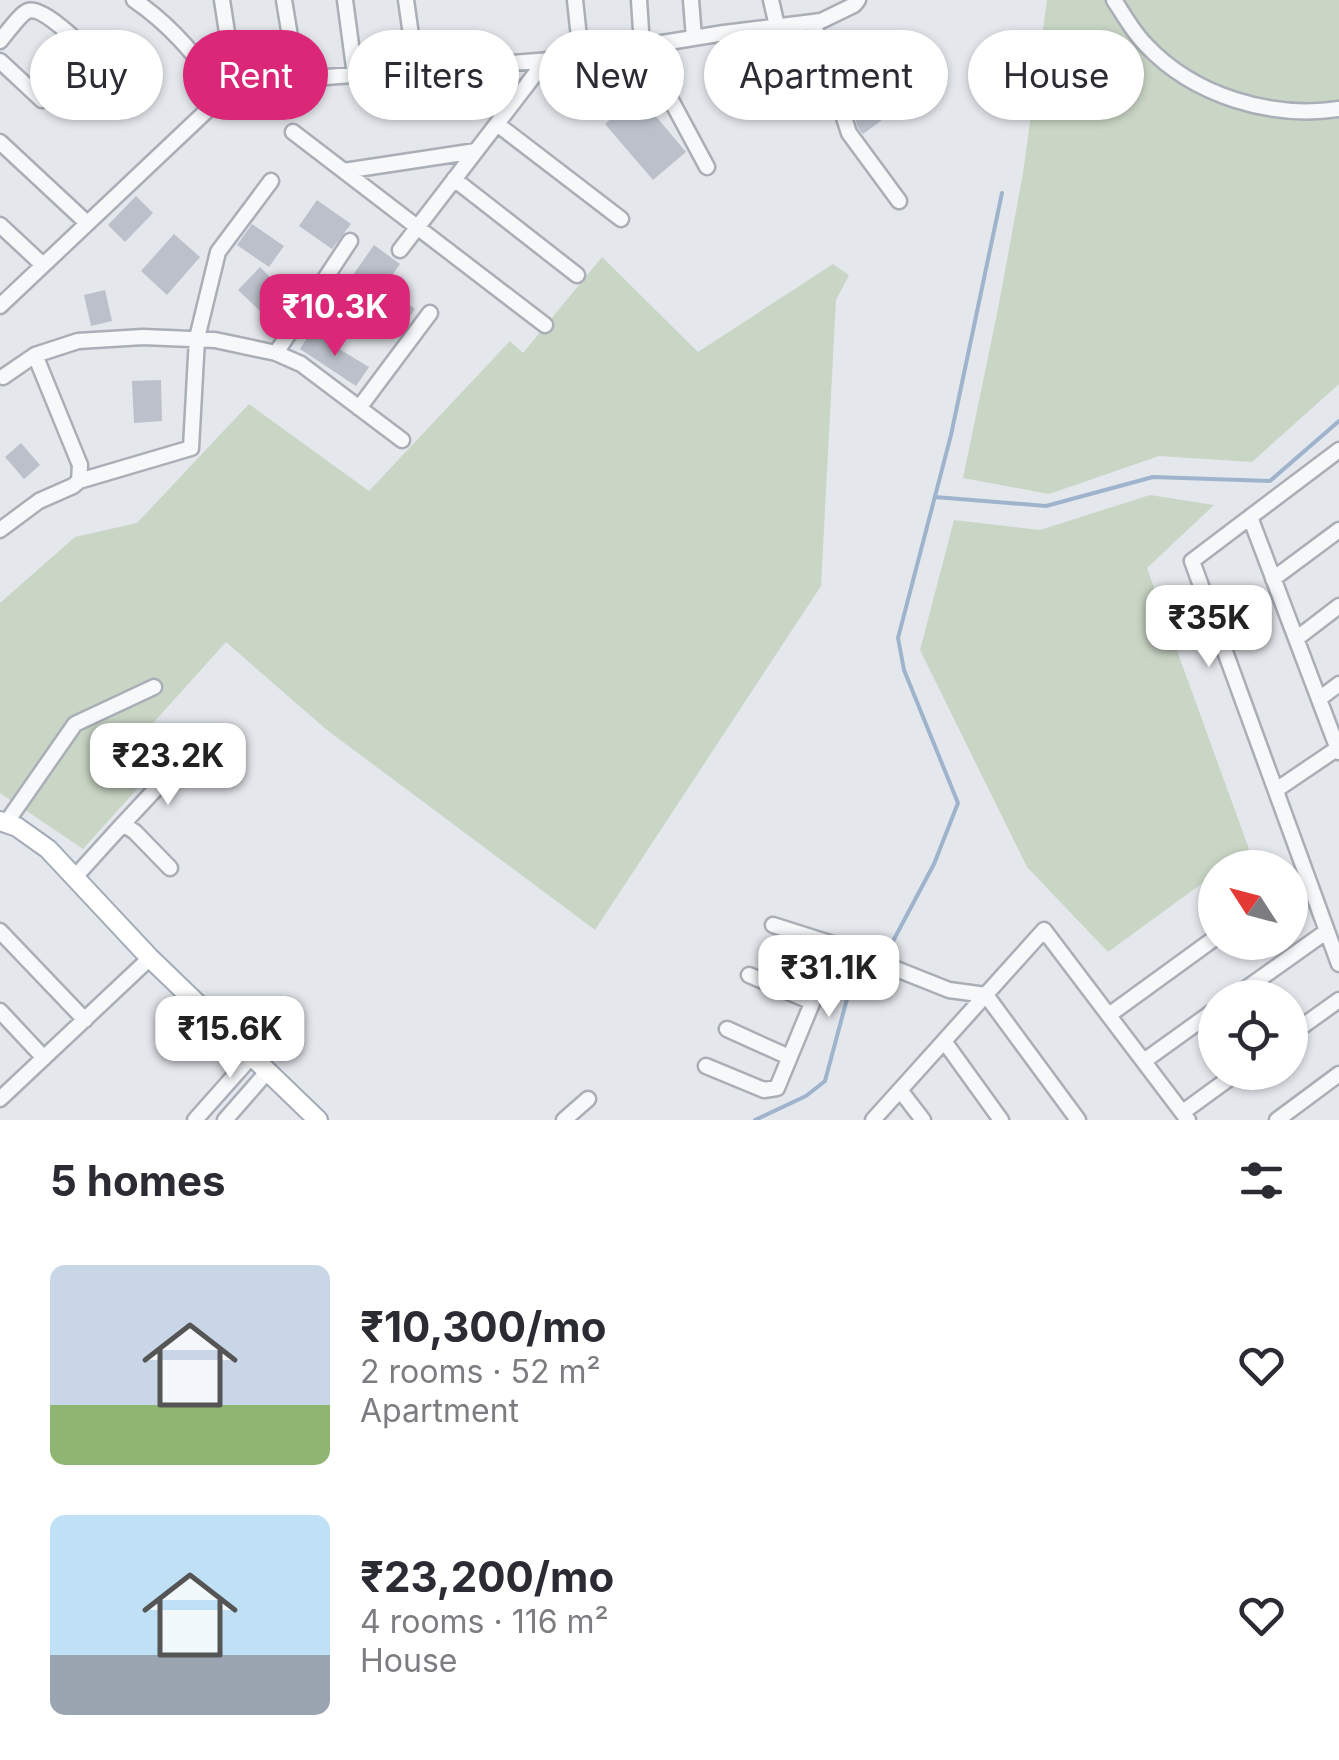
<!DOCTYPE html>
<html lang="en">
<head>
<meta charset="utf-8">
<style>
  body { margin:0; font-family:Inter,sans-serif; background:#f7f7f7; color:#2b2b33; height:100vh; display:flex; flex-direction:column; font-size:38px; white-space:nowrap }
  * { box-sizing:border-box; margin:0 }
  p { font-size:32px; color:#7c7c81 }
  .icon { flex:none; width:55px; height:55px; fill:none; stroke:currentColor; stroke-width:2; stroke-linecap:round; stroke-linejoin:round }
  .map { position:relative; height:1120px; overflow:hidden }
  .panel { display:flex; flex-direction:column; background:#fff; flex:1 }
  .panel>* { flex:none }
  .guide { position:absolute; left:30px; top:30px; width:1280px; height:90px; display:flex; gap:20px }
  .needle { width:65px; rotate:306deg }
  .tools { position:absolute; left:1198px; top:850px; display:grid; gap:20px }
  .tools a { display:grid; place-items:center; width:110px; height:110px; border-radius:50%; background:#fff; box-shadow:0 2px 8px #0004; font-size:50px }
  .price { position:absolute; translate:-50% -85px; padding:0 22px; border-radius:20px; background:#fff; color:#222; font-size:32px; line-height:65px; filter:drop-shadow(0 2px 5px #0008) }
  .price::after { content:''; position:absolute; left:50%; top:60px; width:30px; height:22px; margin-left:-15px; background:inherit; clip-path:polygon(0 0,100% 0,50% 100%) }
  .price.current { background:#db2777; color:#fff }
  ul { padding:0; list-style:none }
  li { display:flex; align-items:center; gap:30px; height:250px; padding:0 50px }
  li span { display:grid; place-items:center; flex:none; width:280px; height:200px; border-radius:15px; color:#555 }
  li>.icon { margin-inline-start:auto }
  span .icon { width:120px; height:120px; fill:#fffc; stroke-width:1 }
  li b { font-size:42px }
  h2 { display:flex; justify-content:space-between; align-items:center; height:120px; padding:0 50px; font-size:42px }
  .chip { padding:0 35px; border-radius:45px; background:#fff; box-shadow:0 2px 8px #0004; font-size:35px; line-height:90px }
  .chip.current { background:#db2777; color:#fff }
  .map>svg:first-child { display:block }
  .green { fill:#c9d6c5 }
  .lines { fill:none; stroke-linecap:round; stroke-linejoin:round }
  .stream { stroke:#9fb4cc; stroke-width:4 }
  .building { fill:#bbc0ca }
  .minor-casing { stroke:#a9aeb7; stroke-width:19 }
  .major-casing { stroke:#a3abb8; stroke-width:22 }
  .minor { stroke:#f7f8fa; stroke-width:14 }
  .major { stroke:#fff; stroke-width:18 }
</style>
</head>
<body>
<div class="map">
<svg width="1339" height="1120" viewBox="0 0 1339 1120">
  <rect width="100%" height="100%" fill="#e4e7ec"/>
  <path class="green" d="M1047,0H1339V384L1252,462L1159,456L1049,494L963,478L998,309L1023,173Z
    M602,257L698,352L833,264L849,275L836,300L821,586L595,930L327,730L226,642L145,732L165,758L83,849L0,793V603L75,537L137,523L249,404L369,491L510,341L523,353Z
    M1150,495L1214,505L1147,568L1249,849L1224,867L1215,868V874L1108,952L1027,867L920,650L954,520L1040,530Z"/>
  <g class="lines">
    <path class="stream" d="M935,497L1046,506L1153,477L1270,481L1339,421
      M884,958L934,864L958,803L904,670L898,638L951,435L1002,193
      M755,1120L806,1096L825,1081L855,969L873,979L879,967"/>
  </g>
  <path class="building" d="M885,92L897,109L863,134L858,128L850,103L858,98L863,107Z
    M638,95L686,152L653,180L605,124Z
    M136,196L153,213L125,242L108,225Z
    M317,200L351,224L332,249L299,226Z
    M252,224L284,246L269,267L237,245Z
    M174,234L200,257L167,295L141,271Z
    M374,245L400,264L384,287L415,309L401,329L368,306L361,315L337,298Z
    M260,267L285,292L263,314L238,290Z
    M105,290L112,321L91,326L84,295Z
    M311,332L369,367L356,386L300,349Z
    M161,380L162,421L134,423L132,381Z
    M21,443L40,465L24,479L5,457Z"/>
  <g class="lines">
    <defs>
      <path id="minor" d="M134,0C171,25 199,58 223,95
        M222,0L235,84
        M284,0L297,79
        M345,0L355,75
        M406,0L416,70
        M575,0L581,56
        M639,0L642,46L707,167
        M691,0L694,38
        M771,0L777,26
        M1114,0C1124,15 1133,32 1146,45C1194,96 1271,119 1339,109
        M813,22L849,133L899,201
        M0,41C6,34 21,13 28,11C42,6 78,42 89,52
        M0,61L42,100
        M497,124L621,219
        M293,132L545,325
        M0,142L87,223
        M344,171L476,151
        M454,179L577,275
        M0,225L43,265
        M400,250L546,60
        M0,306L235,84L564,59L724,33L821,21L854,5L858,0
        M276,353L350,241
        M3,377L35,355L78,341L143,337L215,340L276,353L301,364L402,440
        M359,408L430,313
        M1339,450L1192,561L1339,964
        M79,481L191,448L197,338L218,252L271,181
        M1250,517L1339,752
        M0,530L39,501L73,486L79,481L80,465L35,355
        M1273,579L1339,530
        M1296,639L1339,606
        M1319,699L1339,684
        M1276,790L1338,748
        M6,823L75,724L154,687
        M123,824L181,762
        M74,878L123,824L135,832L170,868
        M773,925L836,945
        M0,931L85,1020
        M749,975L812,1002
        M1233,998L1327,931
        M0,1011L44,1058
        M1109,1015L1215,938
        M727,1029L789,1057
        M1290,1035L1339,1000
        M944,1041L1001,1120
        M1144,1061L1215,1010
        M706,1066L764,1090L777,1088L836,945L949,990L986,995L1078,1120
        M900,1090L923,1120
        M0,1099L150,958
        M1183,1112L1238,1072
        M195,1120L251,1057
        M225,1120L267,1072
        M564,1120L588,1099
        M873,1120L1044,930L1188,1120
        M1277,1120L1339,1074"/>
      <path id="major" d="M0,821L17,827L48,849L150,958L318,1120"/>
    </defs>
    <use href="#minor" class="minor-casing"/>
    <use href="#major" class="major-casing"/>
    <use href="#minor" class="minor"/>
    <use href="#major" class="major"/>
  </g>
</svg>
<div class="tools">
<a><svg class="needle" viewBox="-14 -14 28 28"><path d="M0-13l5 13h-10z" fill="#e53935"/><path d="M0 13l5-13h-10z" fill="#7c7c81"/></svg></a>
<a><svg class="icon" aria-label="locate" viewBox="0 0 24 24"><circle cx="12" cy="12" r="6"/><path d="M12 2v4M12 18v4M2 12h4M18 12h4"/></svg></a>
</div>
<b class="price current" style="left:335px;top:359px">₹10.3K</b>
<b class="price" style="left:1209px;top:670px">₹35K</b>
<b class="price" style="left:168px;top:808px">₹23.2K</b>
<b class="price" style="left:829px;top:1020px">₹31.1K</b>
<b class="price" style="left:230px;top:1081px">₹15.6K</b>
<div class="guide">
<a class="chip">Buy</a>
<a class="chip current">Rent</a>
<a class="chip">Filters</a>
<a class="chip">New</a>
<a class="chip">Apartment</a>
<a class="chip">House</a>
</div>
</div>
<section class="panel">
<h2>5 homes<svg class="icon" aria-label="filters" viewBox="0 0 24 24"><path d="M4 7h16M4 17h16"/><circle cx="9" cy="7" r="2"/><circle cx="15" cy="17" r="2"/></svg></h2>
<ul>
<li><span style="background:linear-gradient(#c9d6e8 70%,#8fb573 0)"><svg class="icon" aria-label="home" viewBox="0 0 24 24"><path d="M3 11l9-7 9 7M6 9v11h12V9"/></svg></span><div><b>₹10,300/mo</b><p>2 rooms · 52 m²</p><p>Apartment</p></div><svg class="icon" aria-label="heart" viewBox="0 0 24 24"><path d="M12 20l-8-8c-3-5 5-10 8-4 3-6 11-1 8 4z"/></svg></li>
<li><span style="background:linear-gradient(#bfe0f5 70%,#9aa5b1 0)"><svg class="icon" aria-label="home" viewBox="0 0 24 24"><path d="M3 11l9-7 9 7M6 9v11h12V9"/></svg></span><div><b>₹23,200/mo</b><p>4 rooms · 116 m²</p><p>House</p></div><svg class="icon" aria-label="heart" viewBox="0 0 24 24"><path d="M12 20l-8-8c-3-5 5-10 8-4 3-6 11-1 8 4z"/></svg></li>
</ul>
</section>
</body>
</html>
